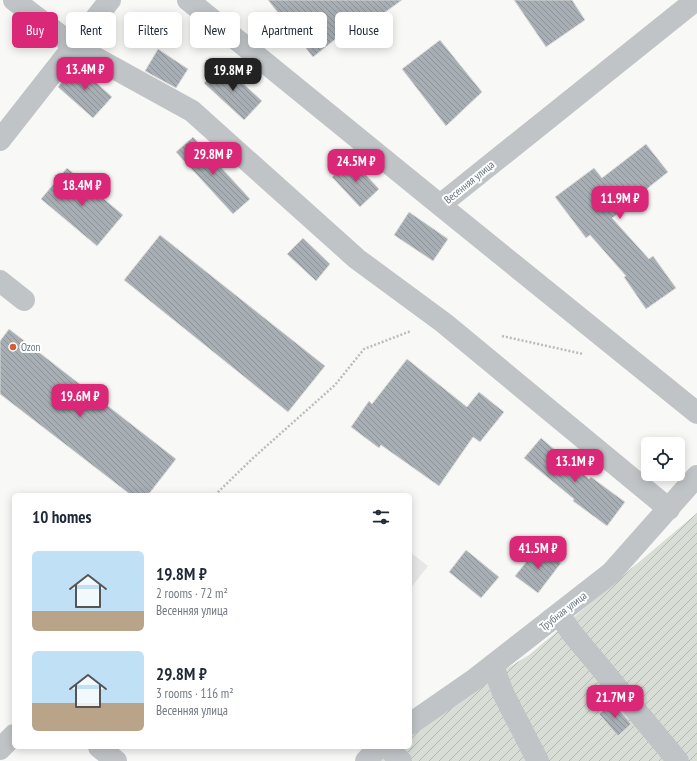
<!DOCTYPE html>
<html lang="en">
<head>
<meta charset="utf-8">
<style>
  body { margin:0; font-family:"PT Sans Narrow",sans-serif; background:#f2f2f3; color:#1f2937; height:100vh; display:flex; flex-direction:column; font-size:15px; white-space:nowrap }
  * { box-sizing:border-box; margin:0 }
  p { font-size:13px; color:#747a83 }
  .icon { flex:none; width:22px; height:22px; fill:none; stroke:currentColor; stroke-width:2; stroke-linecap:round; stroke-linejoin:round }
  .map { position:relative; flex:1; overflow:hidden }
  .details { position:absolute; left:12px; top:493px; width:400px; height:256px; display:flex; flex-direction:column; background:#fff; border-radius:6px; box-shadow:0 2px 10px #0003 }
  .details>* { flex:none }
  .banner { position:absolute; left:12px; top:12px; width:400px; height:36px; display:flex; gap:8px }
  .tools { position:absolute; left:641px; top:437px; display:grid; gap:8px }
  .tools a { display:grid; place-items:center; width:44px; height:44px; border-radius:6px; background:#fff; box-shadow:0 2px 10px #0003; font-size:20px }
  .price { position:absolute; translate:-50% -34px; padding:0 9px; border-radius:8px; background:#db2777; color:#fff; font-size:13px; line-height:26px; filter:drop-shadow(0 1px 2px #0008) }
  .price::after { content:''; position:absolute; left:50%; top:24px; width:12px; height:9px; margin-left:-6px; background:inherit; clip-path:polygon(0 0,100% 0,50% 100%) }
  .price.current { background:#222; color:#fff }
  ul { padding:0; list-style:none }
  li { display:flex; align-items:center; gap:12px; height:100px; padding:0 20px }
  li span { display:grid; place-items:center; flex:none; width:112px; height:80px; border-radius:6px; color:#555 }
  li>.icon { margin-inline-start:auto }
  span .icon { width:48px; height:48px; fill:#fffc; stroke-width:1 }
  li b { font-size:17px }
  h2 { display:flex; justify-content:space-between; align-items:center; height:48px; padding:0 20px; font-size:17px }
  .pill { padding:0 14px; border-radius:6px; background:#fff; box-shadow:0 2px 10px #0003; font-size:14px; line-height:36px }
  .pill.current { background:#db2777; color:#fff }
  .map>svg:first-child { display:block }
  .built { fill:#e6e7e6 }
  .garden { fill:url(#garden-furrows) }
  .building { fill:url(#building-back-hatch); stroke:#dadad8 }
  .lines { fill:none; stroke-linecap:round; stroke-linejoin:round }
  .path { stroke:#babdbf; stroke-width:2.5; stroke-dasharray:2 2; stroke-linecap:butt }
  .minor { stroke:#c0c4c7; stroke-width:22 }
  .poi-dot { fill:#d45e3a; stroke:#fff; stroke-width:1.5 }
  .labels { text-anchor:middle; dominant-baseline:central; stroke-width:4; stroke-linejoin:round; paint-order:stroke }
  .street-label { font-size:11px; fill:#66747e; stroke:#fff }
  .poi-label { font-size:11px; fill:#66747e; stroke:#fff; text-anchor:start }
</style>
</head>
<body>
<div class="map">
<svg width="697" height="761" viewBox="0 0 697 761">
  <defs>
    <pattern id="garden-furrows" width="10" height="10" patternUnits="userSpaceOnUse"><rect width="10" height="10" fill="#d8ddd6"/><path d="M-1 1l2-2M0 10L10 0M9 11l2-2" fill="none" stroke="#b3b8b3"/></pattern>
    <pattern id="building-back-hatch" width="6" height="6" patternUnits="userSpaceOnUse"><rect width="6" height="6" fill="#a8afb4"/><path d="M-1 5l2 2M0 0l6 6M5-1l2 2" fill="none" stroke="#8d9398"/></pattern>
  </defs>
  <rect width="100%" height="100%" fill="#f8f8f6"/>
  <path class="built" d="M410,552L428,566L410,589Z"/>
  <path class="garden" d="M697,513V761H370L380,747H410V727L529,655Z"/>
  <path class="building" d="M268,0H402L363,28L358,21L313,57Z
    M514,0H572L585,20L546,47Z
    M440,40L482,92L446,126L402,69Z
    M158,49L188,69L176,88L145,71Z
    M76,64L112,97L93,118L58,87Z
    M222,64L262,101L244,120L204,83Z
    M193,137L250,199L233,214L176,152Z
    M646,144L668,172L624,207L625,209L612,218L649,259L653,256L676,288L646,309L624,277L626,276L590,235L586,238L555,197L594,168L602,178Z
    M351,159L379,189L360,207L332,177Z
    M67,168L123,215L97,246L41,199Z
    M409,212L448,239L433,261L394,235Z
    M160,235L325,366L288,412L124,280Z
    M303,238L330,264L316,281L287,254Z
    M9,329L176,459L148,495H131L0,394V341Z
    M407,359L467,407L479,392L504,412L480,442L473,437L439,486L381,445L379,448L351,427L369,401L372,404Z
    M541,438L589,479L591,477L625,502L607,526L573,501L574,499L524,458Z
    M539,546L561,563L538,593L515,576Z
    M466,550L499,577L481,598L449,572Z
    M613,702L631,724L618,736L599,714Z"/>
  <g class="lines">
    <path class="path" d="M502,336L583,354
      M215,495L252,459L335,385L364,349L411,331"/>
    <path class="minor" d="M14,0L74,46L192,111L357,259L444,323L669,509
      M188,0L440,205L696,0
      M0,140L110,0
      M440,205L697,413
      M0,281L24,300
      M559,614L571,632L678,761
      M493,666L503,693L538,761
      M410,724L475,679L611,573L697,476
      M99,747L116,761
      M387,747L401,761
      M0,749L14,735
      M366,761L379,747"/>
  </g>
  <circle class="poi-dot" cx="13" cy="347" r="4"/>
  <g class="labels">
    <g class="street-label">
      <text transform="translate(469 182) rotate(-39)">Весенняя улица</text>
      <text transform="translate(563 611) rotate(-38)">Трубная улица</text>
    </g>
    <g class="poi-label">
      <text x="21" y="347">Ozon</text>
    </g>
  </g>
</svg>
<div class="tools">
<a><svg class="icon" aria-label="locate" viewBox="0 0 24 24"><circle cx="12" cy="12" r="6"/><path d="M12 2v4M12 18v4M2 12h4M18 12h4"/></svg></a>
</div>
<b class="price" style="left:85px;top:91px">13.4M ₽</b>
<b class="price current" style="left:233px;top:92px">19.8M ₽</b>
<b class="price" style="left:213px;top:176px">29.8M ₽</b>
<b class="price" style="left:356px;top:183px">24.5M ₽</b>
<b class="price" style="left:82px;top:207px">18.4M ₽</b>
<b class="price" style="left:620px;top:220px">11.9M ₽</b>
<b class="price" style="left:80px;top:418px">19.6M ₽</b>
<b class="price" style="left:575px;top:483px">13.1M ₽</b>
<b class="price" style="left:538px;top:570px">41.5M ₽</b>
<b class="price" style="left:615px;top:719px">21.7M ₽</b>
<div class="banner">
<a class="pill current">Buy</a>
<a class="pill">Rent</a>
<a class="pill">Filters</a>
<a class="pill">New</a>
<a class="pill">Apartment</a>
<a class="pill">House</a>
</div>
<section class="details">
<h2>10 homes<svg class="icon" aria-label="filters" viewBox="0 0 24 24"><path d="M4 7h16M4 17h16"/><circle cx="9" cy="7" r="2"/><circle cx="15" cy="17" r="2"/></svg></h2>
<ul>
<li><span style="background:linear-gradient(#bfe0f5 75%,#b9a48a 0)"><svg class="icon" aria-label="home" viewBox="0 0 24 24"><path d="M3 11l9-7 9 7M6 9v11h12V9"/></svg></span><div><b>19.8M ₽</b><p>2 rooms · 72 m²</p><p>Весенняя улица</p></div></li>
<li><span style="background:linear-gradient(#bfe0f5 65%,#b9a48a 0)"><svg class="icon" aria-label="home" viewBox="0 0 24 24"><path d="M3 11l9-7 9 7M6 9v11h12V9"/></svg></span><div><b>29.8M ₽</b><p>3 rooms · 116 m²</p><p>Весенняя улица</p></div></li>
</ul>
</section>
</div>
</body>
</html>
